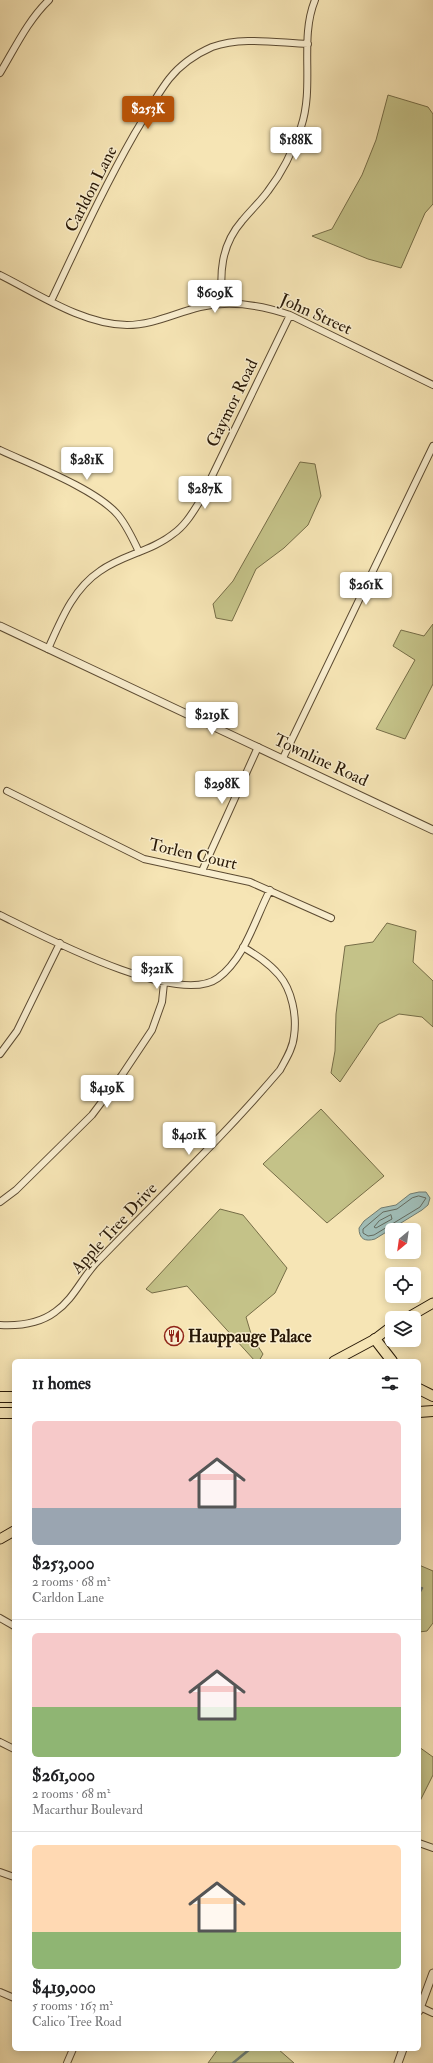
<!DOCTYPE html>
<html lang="en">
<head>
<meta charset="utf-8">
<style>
  body { margin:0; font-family:"IM FELL Double Pica",serif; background:#f6f6f6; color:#202124; height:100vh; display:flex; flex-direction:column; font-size:15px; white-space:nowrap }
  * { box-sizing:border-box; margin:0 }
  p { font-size:13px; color:#757577 }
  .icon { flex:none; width:22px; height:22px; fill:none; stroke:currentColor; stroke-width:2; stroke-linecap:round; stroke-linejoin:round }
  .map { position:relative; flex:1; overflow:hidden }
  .panel { position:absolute; left:12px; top:1359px; width:409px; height:692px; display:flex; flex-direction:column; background:#fff; border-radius:6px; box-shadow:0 2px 10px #0003 }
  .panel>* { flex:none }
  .needle { width:26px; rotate:209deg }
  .tools { position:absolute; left:385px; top:1223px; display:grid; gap:8px }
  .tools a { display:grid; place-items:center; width:36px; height:36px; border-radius:6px; background:#fff; box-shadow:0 2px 10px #0003; font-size:20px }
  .price { position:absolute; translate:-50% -34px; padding:0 9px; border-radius:4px; background:#fff; color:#222; font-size:13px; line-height:26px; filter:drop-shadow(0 1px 2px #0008) }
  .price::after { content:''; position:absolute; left:50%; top:24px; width:12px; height:9px; margin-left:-6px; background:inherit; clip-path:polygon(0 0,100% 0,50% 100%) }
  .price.active { background:#b45309; color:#fff }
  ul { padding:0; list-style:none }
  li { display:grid; align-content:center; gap:8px; height:212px; padding:0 20px }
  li+li { border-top:1px solid #e0e0e0 }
  li span { display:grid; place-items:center; height:124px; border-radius:6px; color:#555 }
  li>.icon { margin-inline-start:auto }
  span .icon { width:72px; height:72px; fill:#fffc; stroke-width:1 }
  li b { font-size:17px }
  h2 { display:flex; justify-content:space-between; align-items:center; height:48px; padding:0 20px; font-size:17px }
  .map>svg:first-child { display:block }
  .green { fill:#c4c288; stroke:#766d47 }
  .water { fill:#a0bdb7; stroke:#707b70 }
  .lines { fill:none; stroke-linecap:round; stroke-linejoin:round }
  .shore { stroke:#646a5e; stroke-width:1 }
  .stream { stroke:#707b70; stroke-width:2.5 }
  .minor-casing { stroke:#5c4b32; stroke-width:8 }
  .tertiary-casing { stroke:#5c4b32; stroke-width:9 }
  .primary-casing { stroke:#281806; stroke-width:11 }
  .trunk-casing { stroke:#281806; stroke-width:12 }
  .minor { stroke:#f9eecf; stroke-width:6 }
  .tertiary { stroke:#f9eecf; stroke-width:7 }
  .primary { stroke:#f6e5b5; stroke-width:9 }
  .trunk { stroke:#f6e5b5; stroke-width:10 }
  .labels { text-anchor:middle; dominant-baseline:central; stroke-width:3; stroke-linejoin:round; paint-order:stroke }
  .street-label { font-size:17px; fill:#281806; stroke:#f9eecf }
  .poi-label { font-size:17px; font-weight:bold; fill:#281806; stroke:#f9eecf; text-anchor:start }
</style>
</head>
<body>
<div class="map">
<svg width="433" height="2063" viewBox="0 0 433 2063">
  <rect width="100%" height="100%" fill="#f6e5b5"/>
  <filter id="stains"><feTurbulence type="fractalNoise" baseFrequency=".005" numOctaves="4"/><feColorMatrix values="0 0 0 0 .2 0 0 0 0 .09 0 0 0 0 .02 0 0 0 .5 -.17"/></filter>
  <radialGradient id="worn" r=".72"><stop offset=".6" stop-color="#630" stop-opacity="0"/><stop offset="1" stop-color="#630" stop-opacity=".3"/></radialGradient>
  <path class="green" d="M388,95L428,107L433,114V204L425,213L401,268L368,259L312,236L332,229L362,175L376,140Z
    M300,462L315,464L321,496L308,525L284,548L256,569L232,621L216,618L213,604L233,581Z
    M433,624V684L405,739L376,729L415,660L393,646L401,630L424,636Z
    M387,923L416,931L413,962L433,981V1027L422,1017L399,1014L379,1024L340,1082L331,1073L335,1051L336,1014L345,946L373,942Z
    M321,1109L384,1176L327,1223L263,1164Z
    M220,1209L243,1215L287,1268L275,1293L246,1317L252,1337L263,1354L259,1361H255L187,1286L152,1293L146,1289Z
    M419,1565L433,1571V1623L427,1631L419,1632Z
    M419,1747L433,1757V1775L419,1803Z
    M218,2049H278L294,2063H208Z"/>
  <path class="water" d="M419,1192H426L430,1198L428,1205L422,1210L375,1239C365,1242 359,1239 359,1228L364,1221L381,1208L396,1205L410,1194Z"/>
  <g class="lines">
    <path class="shore" d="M419,1196L426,1198L420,1207L374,1235L368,1236L363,1233V1229L383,1212L397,1209L412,1198Z
      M391,1215L392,1219L376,1228L374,1227L379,1221Z"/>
    <path class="stream" d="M419,1593L422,1588
      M233,2063L250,2049"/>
    <defs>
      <path id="minor" d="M0,73C15,48 28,20 49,0
        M0,275C38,294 84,325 127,325C153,325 175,313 200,307C231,300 261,305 290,315L433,385
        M51,301C78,244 104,187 135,133C146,115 156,96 169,79C180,65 196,54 212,47C242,36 278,43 308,44
        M223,304C219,274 221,245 242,221C250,211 260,202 268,191C282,173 294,148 301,127C315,86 299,39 315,0
        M0,450C32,465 96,489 118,515C127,526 133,539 139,552
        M48,649C61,620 73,589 100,571C122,555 152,551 173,534C185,526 193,512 200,501L290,315
        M283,758L433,446
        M7,791L144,859L250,882L331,918
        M202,871L258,747
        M0,915C41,935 178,1008 218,978C245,958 255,919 270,890
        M0,1054L17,1031L60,943
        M0,1202L16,1190L92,1115L122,1075L152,1030L162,1002L164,983
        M0,1325C19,1326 39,1324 55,1312C74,1299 82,1277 98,1261C159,1198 223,1137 280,1070C286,1059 293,1048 294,1036C297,1016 292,990 279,975C269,963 256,955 243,947
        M0,1618L14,1626
        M0,1742L14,1749
        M419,1843L433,1848
        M0,1872L14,1877
        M0,1992L14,1998
        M420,2007L433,2013
        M67,2063L73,2049"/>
      <path id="tertiary" d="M0,626L433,830
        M419,2011L433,1973
        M398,2063L403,2049"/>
      <path id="primary" d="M407,1318L433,1303
        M334,1361L375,1339L392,1326
        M0,1539L14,1531"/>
      <path id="trunk" d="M375,1339L392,1361
        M419,1389L433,1396
        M0,1397H14
        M419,1412L433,1411
        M0,1413H14"/>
    </defs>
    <use href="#minor" class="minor-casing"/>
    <use href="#tertiary" class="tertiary-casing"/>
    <use href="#primary" class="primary-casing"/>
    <use href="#trunk" class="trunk-casing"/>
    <use href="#minor" class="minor"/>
    <use href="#tertiary" class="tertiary"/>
    <use href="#primary" class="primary"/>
    <use href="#trunk" class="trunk"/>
  </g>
  <defs>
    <symbol id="restaurant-ring" viewBox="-11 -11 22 22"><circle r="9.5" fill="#f9eecf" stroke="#8f2418" stroke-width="1.5"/><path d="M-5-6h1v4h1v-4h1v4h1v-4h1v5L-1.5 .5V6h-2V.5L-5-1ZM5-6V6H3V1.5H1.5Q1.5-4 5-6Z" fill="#8f2418"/></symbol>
  </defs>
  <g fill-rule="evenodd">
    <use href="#restaurant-ring" x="163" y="1325" width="22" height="22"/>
  </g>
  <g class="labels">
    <g class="street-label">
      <text transform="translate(91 189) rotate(-63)">Carldon Lane</text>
      <text transform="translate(316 314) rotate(24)">John Street</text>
      <text transform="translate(232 403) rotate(-64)">Gaymor Road</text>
      <text transform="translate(321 760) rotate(25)">Townline Road</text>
      <text transform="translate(193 854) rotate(13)">Torlen Court</text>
      <text transform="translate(114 1228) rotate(-47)">Apple Tree Drive</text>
    </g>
    <g class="poi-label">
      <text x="188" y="1336">Hauppauge Palace</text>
    </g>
  </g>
  <rect width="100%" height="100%" filter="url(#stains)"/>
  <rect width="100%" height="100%" fill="url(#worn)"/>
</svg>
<div class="tools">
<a><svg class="needle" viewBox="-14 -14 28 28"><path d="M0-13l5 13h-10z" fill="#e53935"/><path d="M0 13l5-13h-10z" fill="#757577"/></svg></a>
<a><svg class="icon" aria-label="locate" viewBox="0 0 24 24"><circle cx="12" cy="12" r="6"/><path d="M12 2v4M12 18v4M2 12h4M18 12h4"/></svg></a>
<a><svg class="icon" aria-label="layers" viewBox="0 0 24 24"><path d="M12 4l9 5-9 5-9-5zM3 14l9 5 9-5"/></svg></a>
</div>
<b class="price active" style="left:148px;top:130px">$253K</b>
<b class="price" style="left:296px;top:161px">$188K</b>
<b class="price" style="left:215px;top:314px">$609K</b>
<b class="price" style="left:87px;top:481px">$281K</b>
<b class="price" style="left:205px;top:510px">$287K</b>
<b class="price" style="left:366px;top:606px">$261K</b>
<b class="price" style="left:212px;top:736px">$219K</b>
<b class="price" style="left:222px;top:805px">$298K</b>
<b class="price" style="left:157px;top:990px">$321K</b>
<b class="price" style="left:107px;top:1109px">$419K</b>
<b class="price" style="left:189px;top:1156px">$401K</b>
<section class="panel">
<h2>11 homes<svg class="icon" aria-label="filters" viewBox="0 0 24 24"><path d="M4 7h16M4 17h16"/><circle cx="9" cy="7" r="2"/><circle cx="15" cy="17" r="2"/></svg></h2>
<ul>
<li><span style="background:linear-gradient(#f6c9c9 70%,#9aa5b1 0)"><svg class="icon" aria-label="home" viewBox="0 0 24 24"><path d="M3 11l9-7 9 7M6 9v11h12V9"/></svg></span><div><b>$253,000</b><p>2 rooms · 68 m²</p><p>Carldon Lane</p></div></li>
<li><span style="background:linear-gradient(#f6c9c9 60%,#8fb573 0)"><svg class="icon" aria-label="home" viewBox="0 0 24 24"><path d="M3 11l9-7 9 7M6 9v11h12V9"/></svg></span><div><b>$261,000</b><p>2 rooms · 68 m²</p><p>Macarthur Boulevard</p></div></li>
<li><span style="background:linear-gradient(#ffd9b3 70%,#8fb573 0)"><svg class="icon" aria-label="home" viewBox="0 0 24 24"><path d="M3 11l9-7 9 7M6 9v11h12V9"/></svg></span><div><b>$419,000</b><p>5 rooms · 163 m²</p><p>Calico Tree Road</p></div></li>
</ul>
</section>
</div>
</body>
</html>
